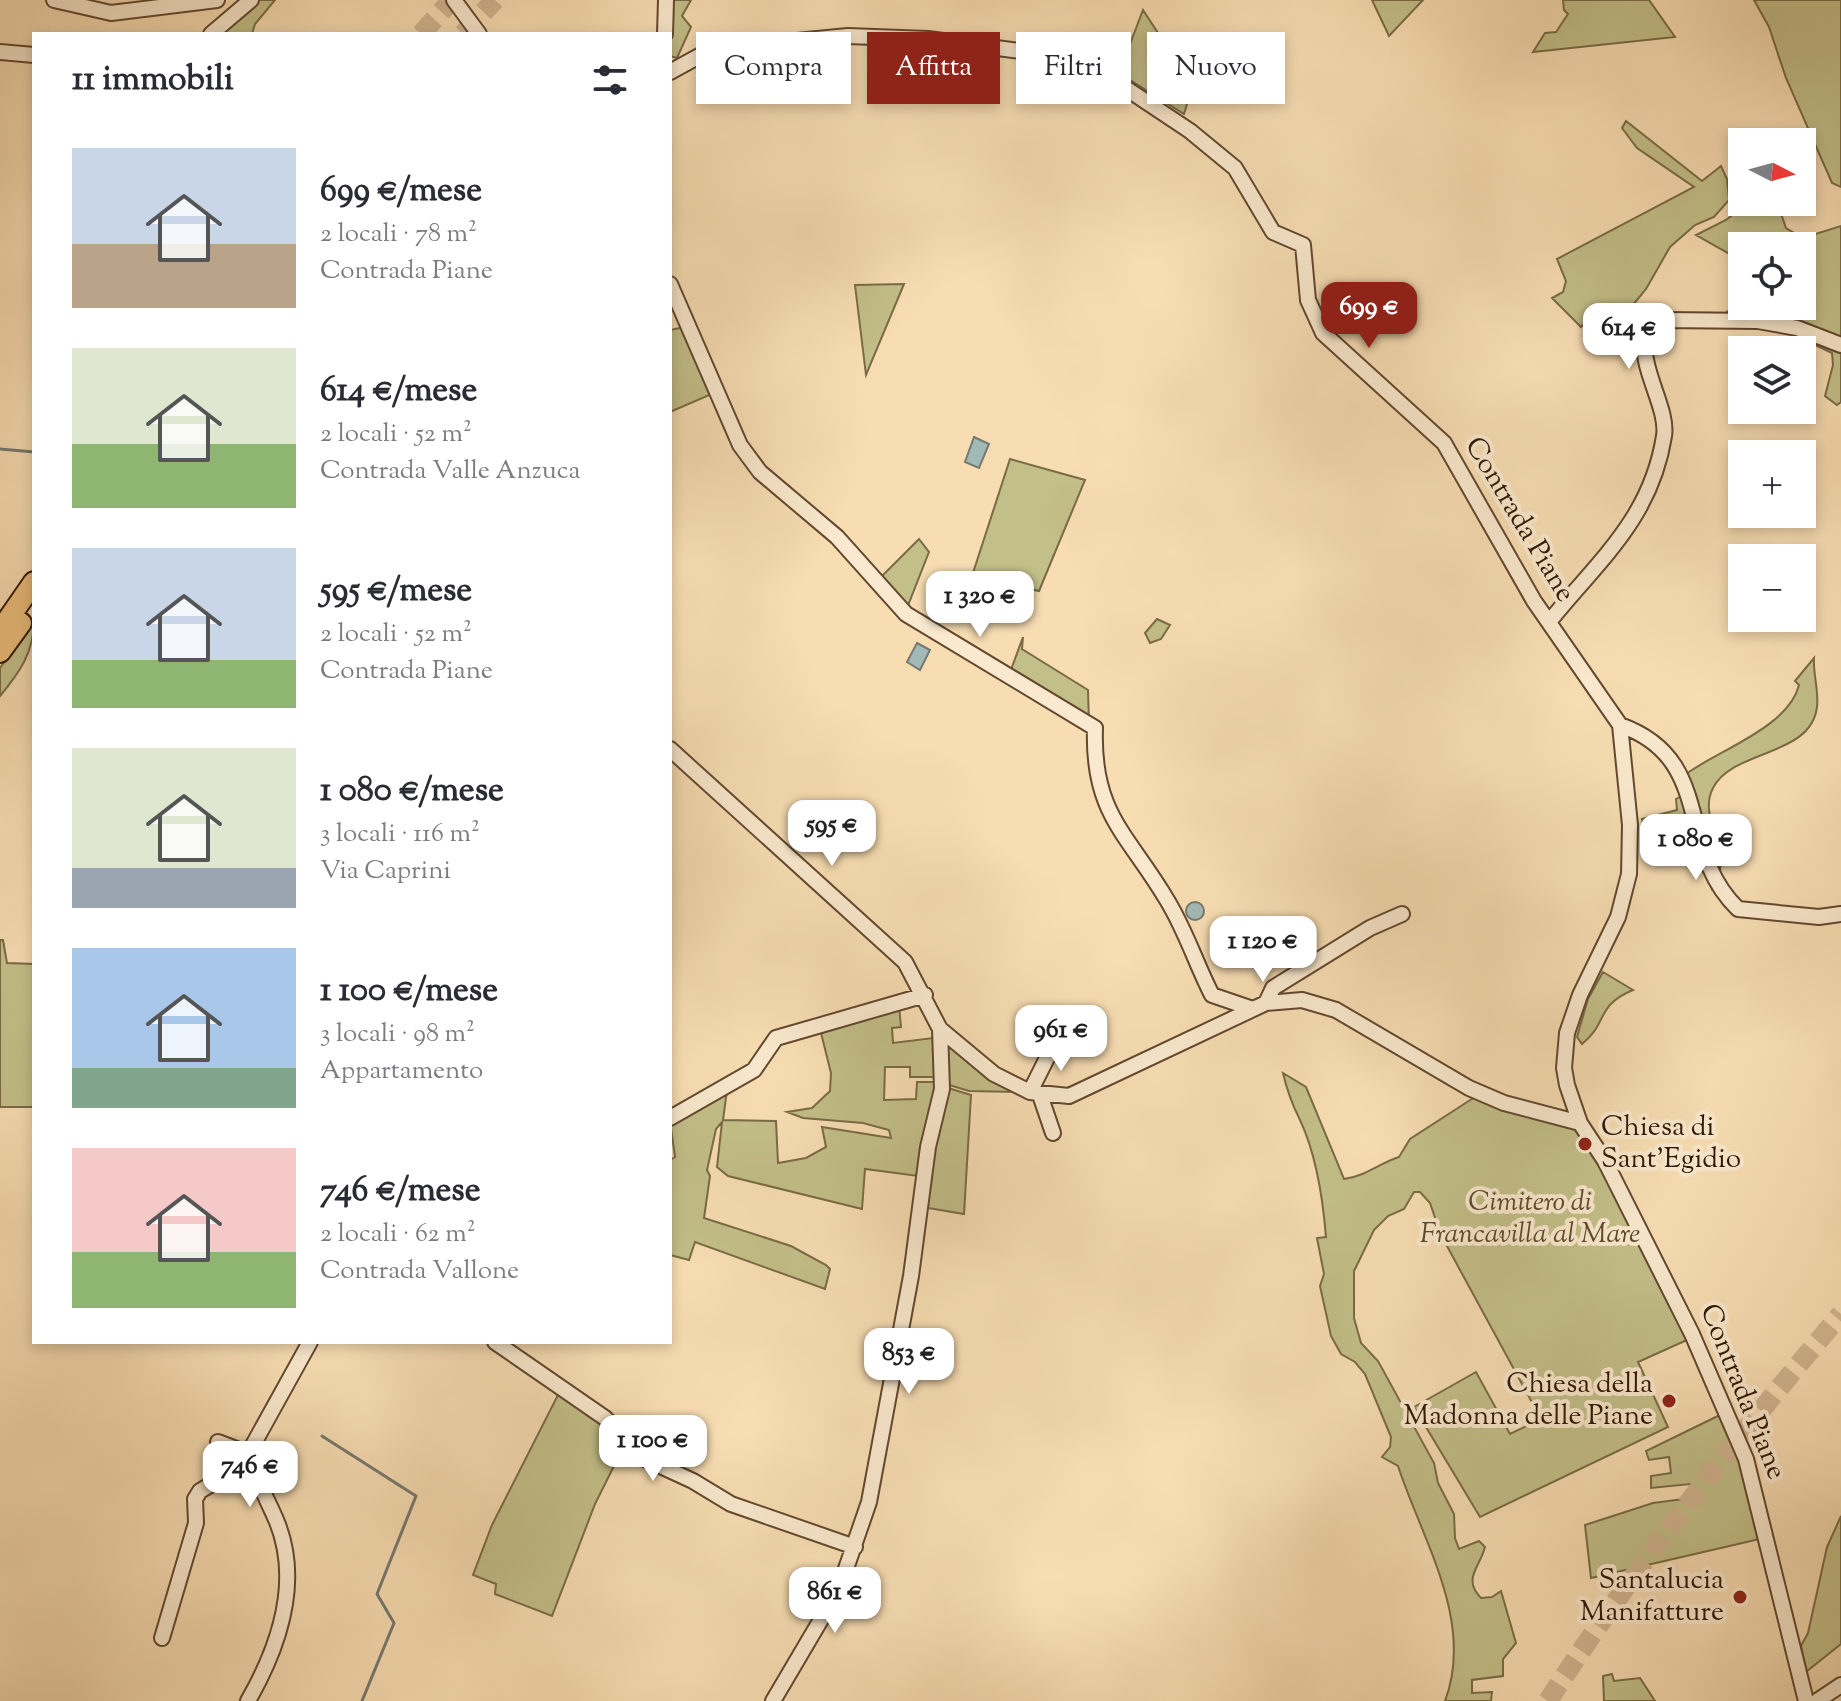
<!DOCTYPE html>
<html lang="it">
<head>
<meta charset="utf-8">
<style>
  body { margin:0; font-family:"Sorts Mill Goudy",serif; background:#f7f7f7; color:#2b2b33; height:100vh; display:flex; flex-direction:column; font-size:30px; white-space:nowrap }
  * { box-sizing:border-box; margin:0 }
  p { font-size:26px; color:#7c7c81 }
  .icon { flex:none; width:44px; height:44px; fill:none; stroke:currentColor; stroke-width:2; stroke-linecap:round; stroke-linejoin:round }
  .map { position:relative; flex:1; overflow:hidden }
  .sheet { position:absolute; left:32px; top:32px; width:640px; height:1312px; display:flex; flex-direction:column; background:#fff; border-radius:0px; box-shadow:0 4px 12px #0003 }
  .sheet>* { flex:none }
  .banner { position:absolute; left:696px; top:32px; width:760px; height:72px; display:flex; gap:16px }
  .needle { width:52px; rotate:96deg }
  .controls { position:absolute; left:1728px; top:128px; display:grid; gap:16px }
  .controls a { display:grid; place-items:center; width:88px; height:88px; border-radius:0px; background:#fff; box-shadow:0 4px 12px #0003; font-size:40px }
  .price { position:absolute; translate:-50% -68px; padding:0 18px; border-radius:16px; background:#fff; color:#222; font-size:26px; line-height:52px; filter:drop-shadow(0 2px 4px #0008) }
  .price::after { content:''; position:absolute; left:50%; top:48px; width:24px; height:18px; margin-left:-12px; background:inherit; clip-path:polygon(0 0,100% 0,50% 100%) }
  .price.active { background:#8f2418; color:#fff }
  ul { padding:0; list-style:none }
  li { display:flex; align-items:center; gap:24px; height:200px; padding:0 40px }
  li span { display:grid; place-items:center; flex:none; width:224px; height:160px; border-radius:0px; color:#555 }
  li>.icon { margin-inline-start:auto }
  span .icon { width:96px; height:96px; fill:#fffc; stroke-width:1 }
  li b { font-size:34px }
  h2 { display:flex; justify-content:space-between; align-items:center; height:96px; padding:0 40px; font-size:34px }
  .tag { padding:0 28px; border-radius:0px; background:#fff; box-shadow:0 4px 12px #0003; font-size:28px; line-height:72px }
  .tag.active { background:#8f2418; color:#fff }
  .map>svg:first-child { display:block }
  .green { fill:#c3bf89; stroke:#7a6b46; stroke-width:2 }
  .water { fill:#a2bab7; stroke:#75796f; stroke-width:2 }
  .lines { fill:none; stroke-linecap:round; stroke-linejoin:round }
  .stream { stroke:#75796f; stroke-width:3 }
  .highway-tunnel { stroke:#d0b590; stroke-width:20; stroke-dasharray:20 10; stroke-linecap:butt }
  .minor-casing { stroke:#63482f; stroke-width:18 }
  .highway-casing { stroke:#311703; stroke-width:24 }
  .minor { stroke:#fae9ce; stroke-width:14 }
  .highway { stroke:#ecbe7a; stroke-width:20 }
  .poi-dot { fill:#8f2418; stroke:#fae9ce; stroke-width:3 }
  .labels { text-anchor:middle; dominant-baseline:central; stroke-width:8; stroke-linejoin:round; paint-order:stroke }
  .street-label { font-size:28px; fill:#311703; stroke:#fae9ce }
  .poi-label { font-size:28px; fill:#311703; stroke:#fae9ce; text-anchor:end }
  .park-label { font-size:28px; font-style:italic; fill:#5d492b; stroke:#fae9ce }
</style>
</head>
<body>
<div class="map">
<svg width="1841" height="1701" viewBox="0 0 1841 1701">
  <rect width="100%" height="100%" fill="#f8ddb3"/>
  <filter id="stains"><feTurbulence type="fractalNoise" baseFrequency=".0025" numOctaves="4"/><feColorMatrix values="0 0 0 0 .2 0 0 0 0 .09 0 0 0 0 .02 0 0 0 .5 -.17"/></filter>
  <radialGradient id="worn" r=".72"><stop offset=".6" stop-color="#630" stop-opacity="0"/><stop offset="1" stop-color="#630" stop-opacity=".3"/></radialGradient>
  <path class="green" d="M258,0H275L255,24L252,34H219Z
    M668,0H691L682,16L691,27L677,58L670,56Z
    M1372,0H1423L1389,36Z
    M1563,0H1649L1675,37L1533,52L1545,33L1556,32L1568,14L1564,10Z
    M1754,0H1841V187L1832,183L1786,78L1769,27Z
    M1143,10L1162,39L1201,58L1184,114L1119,73Z
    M1626,121L1702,181L1721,166L1727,179L1729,200L1714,217L1695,225L1670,247L1646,289L1620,321L1598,309L1581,327L1552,298L1563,292L1566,281L1557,259L1694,187L1637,148L1622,128Z
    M1749,202H1777L1786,228L1803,238L1841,226V402L1837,405L1825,396L1833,365L1832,353L1784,330L1722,317L1730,309L1802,306V246H1742V261L1696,235L1726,220Z
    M904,284L866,375L855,285Z
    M685,327L714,393L670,412V330Z
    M1010,459L1085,480L1039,591L972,576Z
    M919,539L929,552L907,608L878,580Z
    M1157,619L1170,625L1161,639L1150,643L1145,633Z
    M34,620C34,652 20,672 0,696V668Z
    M1023,637L1022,649L1088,690L1089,722L1009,675Z
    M1814,658C1813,674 1819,692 1817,707C1811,757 1733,749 1713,788C1696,821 1738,852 1712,889L1692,835L1684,831L1664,839L1661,834L1646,838L1642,819L1677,810L1676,799L1683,795L1681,780L1689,772C1722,749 1789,726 1799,685L1795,681Z
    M0,940H3L7,963L34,964V1107H0Z
    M1603,972L1633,990C1595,1006 1609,1022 1582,1044L1577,1037L1588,999Z
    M899,1005L901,1027L892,1028L893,1043L933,1038L937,1077H910V1067H885L884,1100L916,1099L917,1082H937L918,1176L865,1169L862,1209L728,1176L717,1167L722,1122L716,1129L707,1170L710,1176L704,1218L791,1246L826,1265L830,1269L825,1289L695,1242L689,1260L670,1255V1160L675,1157L670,1121L727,1090L723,1120L776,1121L778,1163L806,1158L826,1147L822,1127L891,1138L889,1130L863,1123L803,1118L787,1112L812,1108L830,1091L831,1073L819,1025Z
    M948,1042L1020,1092L969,1091L946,1084L944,1043Z
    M1283,1073L1306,1087L1344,1179C1364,1177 1380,1163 1399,1157L1410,1139L1478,1095L1574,1128L1603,1172L1687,1340L1638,1362L1668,1427L1480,1517L1414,1407L1476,1372L1510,1434L1541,1419L1441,1235L1430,1203L1420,1192H1414L1404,1209L1388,1216L1374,1230L1354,1271V1318L1361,1343L1378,1361L1434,1463L1438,1483L1454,1514L1455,1538L1459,1549L1479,1541L1485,1547C1480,1567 1462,1579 1481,1598L1492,1597L1501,1591L1516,1643L1503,1659V1676L1472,1680V1693L1492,1692L1491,1701H1445C1475,1621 1422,1540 1398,1466L1382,1457L1390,1447L1391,1437L1365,1374L1355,1362L1341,1354L1331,1336L1320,1286L1324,1274L1317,1238L1326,1237C1323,1200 1316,1154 1300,1120C1292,1104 1287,1091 1283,1073Z
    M945,1087L971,1095L964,1214L922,1207Z
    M562,1387L612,1425L624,1446L595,1504L552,1616L495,1594L496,1584L473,1575L492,1525Z
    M1722,1414L1747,1479L1764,1538L1591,1578L1585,1525L1653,1503L1692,1498L1690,1484L1651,1488V1476L1671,1473L1669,1457L1649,1460L1646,1451Z
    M1841,1516V1644L1806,1672L1801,1646L1808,1633L1827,1547Z
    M1612,1674L1614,1681L1640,1678L1655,1701H1604L1603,1676Z"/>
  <path class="water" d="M974,437L989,444L979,468L965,462Z
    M917,643L930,650L920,670L907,662Z
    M1186 911a9 9 0 1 1 18 0a9 9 0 1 1-18 0Z"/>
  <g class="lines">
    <path class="stream" d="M0,449L34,452
      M322,1436L416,1496L377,1594L394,1623L362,1701"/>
    <path class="highway-tunnel" d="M421,34L452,0
      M463,34L495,0
      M1548,1701C1636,1565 1736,1438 1841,1314"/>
    <defs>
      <path id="minor" d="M54,0L111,13L217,0
        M454,0L479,34
        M211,34L251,0
        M665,34L666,0
        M0,52L34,55
        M670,72L712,49L848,36L928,39L1043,54L1091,65L1190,131L1235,168L1273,232L1303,245L1308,300L1323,333L1444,443L1534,601L1620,725L1630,825L1629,874L1618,917L1580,995L1567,1033L1564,1068L1567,1085L1580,1123L1605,1161L1692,1334L1746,1459L1806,1701
        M670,284L740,445L760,472L837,537L906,614L1095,728C1092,814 1128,834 1167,900C1186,931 1196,964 1212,995L1253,1009
        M1549,622C1598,561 1651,519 1664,436C1670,400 1617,339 1665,320L1758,321L1797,328L1841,345
        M1620,725C1716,759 1675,848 1738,909L1819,917L1841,914
        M670,749L905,962L940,1029L994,1074L1030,1092L1069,1096L1266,1003L1302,1000L1336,1010L1469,1088L1504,1103L1580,1123
        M1266,1003L1273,988L1370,928L1402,914
        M1030,1092L1058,1036L1052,1028
        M1040,1095L1053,1133
        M670,1118L754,1070L776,1038L925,995
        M495,1342L605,1418L643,1458L693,1481L731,1504L855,1547
        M218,1442L252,1455
        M162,1638L196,1523L195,1499L200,1491L240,1467L246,1453
        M248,1701C279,1647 301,1582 277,1522C267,1498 250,1471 253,1445L310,1342
        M773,1701L839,1589L869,1502L911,1276L928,1147L942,1089L940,1029
        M1817,1701L1841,1685"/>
      <path id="highway" d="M0,631L34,582
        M0,652L21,623"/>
    </defs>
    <use href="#minor" class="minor-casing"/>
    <use href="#highway" class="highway-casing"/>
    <use href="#minor" class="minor"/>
    <use href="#highway" class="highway"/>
  </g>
  <g class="poi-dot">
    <circle cx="1585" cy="1144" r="8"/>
    <circle cx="1669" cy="1401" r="8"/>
    <circle cx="1740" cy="1597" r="8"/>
  </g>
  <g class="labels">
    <g class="street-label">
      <text transform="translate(1519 520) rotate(59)">Contrada Piane</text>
      <text transform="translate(1742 1392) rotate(68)">Contrada Piane</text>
    </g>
    <g class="poi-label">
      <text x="1601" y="1128" text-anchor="start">Chiesa di<tspan x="1601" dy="32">Sant'Egidio</tspan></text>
      <text x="1653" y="1385">Chiesa della<tspan x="1653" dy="32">Madonna delle Piane</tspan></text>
      <text x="1724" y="1581">Santalucia<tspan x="1724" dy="32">Manifatture</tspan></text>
    </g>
    <g class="park-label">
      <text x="1530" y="1203">Cimitero di<tspan x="1530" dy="32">Francavilla al Mare</tspan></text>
    </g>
  </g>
  <rect width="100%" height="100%" filter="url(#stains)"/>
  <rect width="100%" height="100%" fill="url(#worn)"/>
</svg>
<div class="controls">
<a><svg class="needle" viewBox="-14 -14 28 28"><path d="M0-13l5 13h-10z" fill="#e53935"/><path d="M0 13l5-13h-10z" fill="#7c7c81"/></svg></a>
<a><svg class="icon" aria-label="locate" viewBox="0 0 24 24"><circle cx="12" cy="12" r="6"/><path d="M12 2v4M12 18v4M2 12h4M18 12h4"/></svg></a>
<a><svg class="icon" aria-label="layers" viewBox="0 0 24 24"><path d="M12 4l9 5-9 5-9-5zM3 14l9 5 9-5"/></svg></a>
<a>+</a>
<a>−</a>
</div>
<b class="price active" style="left:1369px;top:350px">699 €</b>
<b class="price" style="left:1629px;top:371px">614 €</b>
<b class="price" style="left:980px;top:639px">1 320 €</b>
<b class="price" style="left:832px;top:868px">595 €</b>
<b class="price" style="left:1696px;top:882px">1 080 €</b>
<b class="price" style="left:1263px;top:984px">1 120 €</b>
<b class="price" style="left:1061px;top:1073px">961 €</b>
<b class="price" style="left:909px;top:1396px">853 €</b>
<b class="price" style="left:653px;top:1483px">1 100 €</b>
<b class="price" style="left:250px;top:1509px">746 €</b>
<b class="price" style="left:835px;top:1635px">861 €</b>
<div class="banner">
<a class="tag">Compra</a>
<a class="tag active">Affitta</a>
<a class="tag">Filtri</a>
<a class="tag">Nuovo</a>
</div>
<section class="sheet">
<h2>11 immobili<svg class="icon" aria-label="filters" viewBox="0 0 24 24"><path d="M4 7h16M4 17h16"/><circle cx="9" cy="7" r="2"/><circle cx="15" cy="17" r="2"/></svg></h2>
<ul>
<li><span style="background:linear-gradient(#c9d6e8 60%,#b9a48a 0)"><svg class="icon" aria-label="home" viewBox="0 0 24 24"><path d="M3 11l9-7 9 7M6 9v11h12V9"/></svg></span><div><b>699 €/mese</b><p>2 locali · 78 m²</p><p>Contrada Piane</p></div></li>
<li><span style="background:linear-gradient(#dfe7d0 60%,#8fb573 0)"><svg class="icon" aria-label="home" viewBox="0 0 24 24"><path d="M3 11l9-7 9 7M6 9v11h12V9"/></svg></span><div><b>614 €/mese</b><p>2 locali · 52 m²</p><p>Contrada Valle Anzuca</p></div></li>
<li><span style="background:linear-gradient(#c9d6e8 70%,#8fb573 0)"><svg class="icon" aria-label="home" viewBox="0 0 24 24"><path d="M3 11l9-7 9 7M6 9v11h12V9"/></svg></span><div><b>595 €/mese</b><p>2 locali · 52 m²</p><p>Contrada Piane</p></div></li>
<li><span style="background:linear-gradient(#dfe7d0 75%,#9aa5b1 0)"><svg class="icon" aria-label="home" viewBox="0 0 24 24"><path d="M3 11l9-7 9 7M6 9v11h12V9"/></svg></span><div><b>1 080 €/mese</b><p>3 locali · 116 m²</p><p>Via Caprini</p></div></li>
<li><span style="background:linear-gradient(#a9c7e8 75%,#7fa58c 0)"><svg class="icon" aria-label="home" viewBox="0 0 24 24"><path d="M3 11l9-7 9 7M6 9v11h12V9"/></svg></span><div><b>1 100 €/mese</b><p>3 locali · 98 m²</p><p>Appartamento</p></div></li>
<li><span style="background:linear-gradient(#f6c9c9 65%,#8fb573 0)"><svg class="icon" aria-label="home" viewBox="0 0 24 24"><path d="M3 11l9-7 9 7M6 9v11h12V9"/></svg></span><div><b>746 €/mese</b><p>2 locali · 62 m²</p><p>Contrada Vallone</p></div></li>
</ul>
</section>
</div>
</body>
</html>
